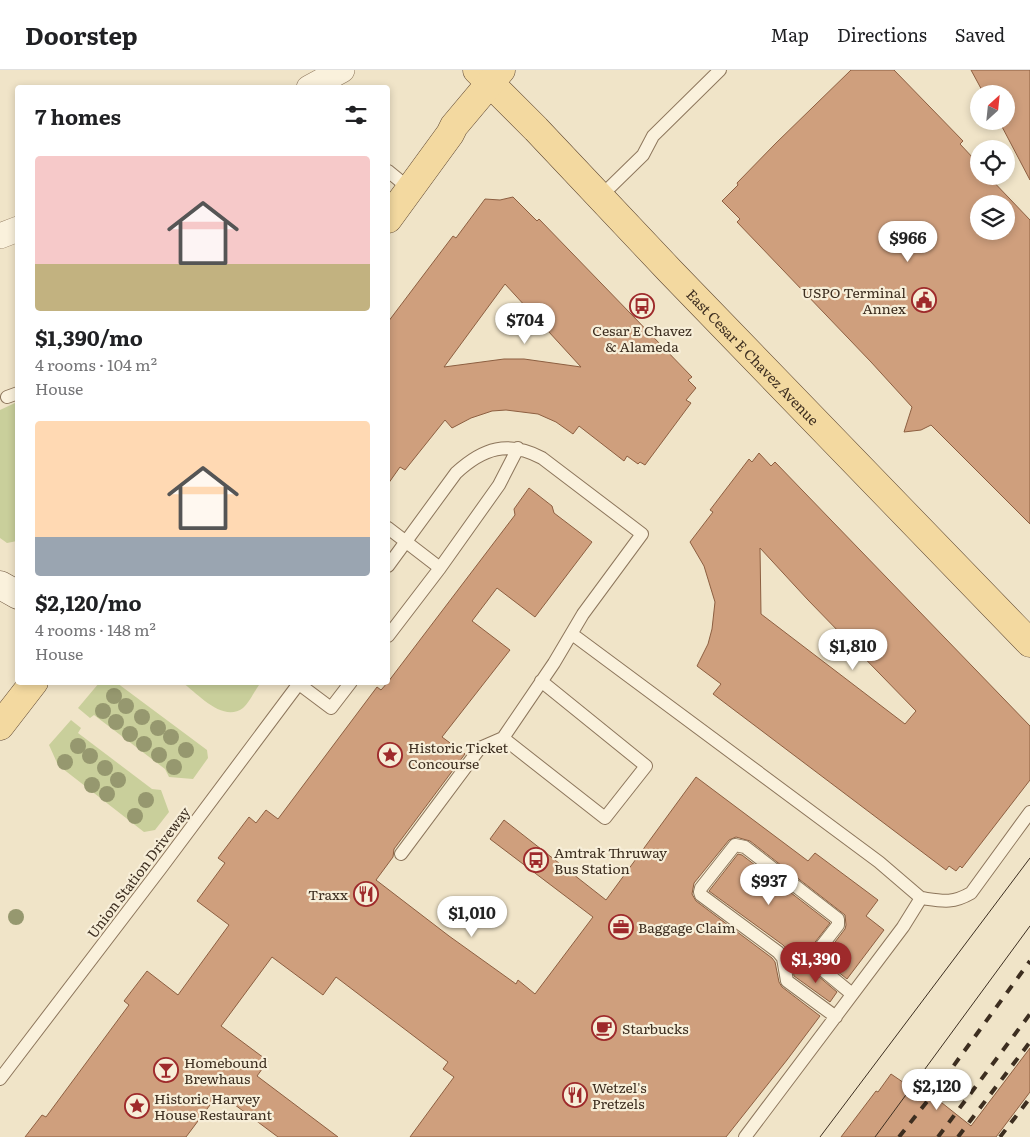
<!DOCTYPE html>
<html lang="en">
<head>
<meta charset="utf-8">
<style>
  body { margin:0; font-family:Literata,serif; background:#f2f2f2; color:#202124; height:100vh; display:flex; flex-direction:column; font-size:19px; white-space:nowrap }
  * { box-sizing:border-box; margin:0 }
  p { font-size:16px; color:#757577 }
  .icon { flex:none; width:28px; height:28px; fill:none; stroke:currentColor; stroke-width:2; stroke-linecap:round; stroke-linejoin:round }
  .map { position:relative; flex:1; overflow:hidden }
  .sheet { position:absolute; left:15px; top:15px; width:375px; height:600px; display:flex; flex-direction:column; background:#fff; border-radius:5px; box-shadow:0 2px 8px #0003 }
  .sheet>* { flex:none }
  .needle { width:32px; rotate:27deg }
  .tools { position:absolute; left:970px; top:15px; display:grid; gap:10px }
  .tools a { display:grid; place-items:center; width:45px; height:45px; border-radius:50%; background:#fff; box-shadow:0 2px 8px #0003; font-size:25px }
  .price { position:absolute; translate:-50% -42px; padding:0 11px; border-radius:18px; background:#fff; color:#222; font-size:16px; line-height:32px; filter:drop-shadow(0 1px 2px #0008) }
  .price::after { content:''; position:absolute; left:50%; top:30px; width:15px; height:11px; margin-left:-8px; background:inherit; clip-path:polygon(0 0,100% 0,50% 100%) }
  .price.on { background:#9e2a2b; color:#fff }
  ul { padding:0; list-style:none }
  li { display:grid; align-content:center; gap:10px; height:265px; padding:0 20px }
  li span { display:grid; place-items:center; height:155px; border-radius:5px; color:#555 }
  li>.icon { margin-inline-start:auto }
  span .icon { width:90px; height:90px; fill:#fffc; stroke-width:1 }
  li b { font-size:21px }
  h2 { display:flex; justify-content:space-between; align-items:center; height:60px; padding:0 20px; font-size:21px }
  header { display:flex; align-items:center; gap:30px; box-sizing:border-box; height:70px; padding:0 25px; background:#fff; border-bottom:1px solid #e0e0e0 }
  header strong { font-size:24px }
  nav { display:flex; gap:28px; margin-inline-start:auto; font-size:18px }
  .map>svg:first-child { display:block }
  .green { fill:#c9cf9b }
  .building { fill:#cf9f7d; stroke:#8d5f41; fill-rule:evenodd }
  .lines { fill:none; stroke-linecap:round; stroke-linejoin:round }
  .lane-casing { stroke:#8d765c; stroke-width:14 }
  .street-casing { stroke:#8d765c; stroke-width:26 }
  .secondary-casing { stroke:#6f573f; stroke-width:29 }
  .primary-casing { stroke:#5b4430; stroke-width:29 }
  .lane { stroke:#faf1dc; stroke-width:12 }
  .street { stroke:#faf1dc; stroke-width:25 }
  .secondary { stroke:#faf1dc; stroke-width:28 }
  .primary { stroke:#f3d9a0; stroke-width:28 }
  .tram { stroke:#3d2e20; stroke-width:1 }
  .rail { stroke:#3d2e20; stroke-width:4; stroke-dasharray:9 9; stroke-linecap:butt }
  .tree { fill:#96986f }
  .labels { text-anchor:middle; dominant-baseline:central; stroke-width:4.5; stroke-linejoin:round; paint-order:stroke }
  .poi-label { font-size:14px; fill:#3d2e20; stroke:#f7eed8; text-anchor:start }
  .street-label { font-size:14px; fill:#3d2e20; stroke:#f7eed8 }
</style>
</head>
<body>
<header>
<strong>Doorstep</strong>
<nav><a>Map</a><a>Directions</a><a>Saved</a></nav>
</header>
<div class="map">
<svg width="1030" height="1067" viewBox="0 0 1030 1067">
  <rect width="100%" height="100%" fill="#f0e4c8"/>
  <path class="green" d="M17,332V471L7,473L0,468V340Z
    M255,612L259,615C254,622 249,633 243,638C223,653 198,624 183,613Z
    M99,613H117L207,680L208,688L193,709L169,707L165,699L94,645L90,648L78,638Z
    M71,650L81,658L78,663L152,719L161,720L169,742L155,760L144,762L58,695L49,675Z"/>
  <path class="building" d="M851,0H894L963,71L960,74L974,89L973,90L979,97V106H988L1030,150V454L931,355L921,360L904,362L912,337L871,292L737,152L740,149L722,131L738,115L737,113L776,73ZM979,134H1006V161H979Z
    M971,0H1030V110L999,51H1006V24H984Z
    M513,127L537,151L539,149L692,307L688,310L696,318L686,330L691,333L645,395L640,392L638,394L627,386L624,391L579,356L573,364L556,352L538,344L506,340L492,341L471,348L452,358L445,350L405,400L400,397L388,414V252L453,166L456,168L485,129L500,130ZM505,214L581,297L524,289H504L444,297Z
    M759,383L771,396L775,392L1030,656V710L962,798L960,796L956,801L949,796L946,800L713,624L721,614L697,596L708,574L712,559L715,532L704,496L690,472L713,442L710,440L749,389L752,392ZM760,478L808,530L916,641L905,654L761,544Z
    M529,418L552,436L554,443L592,472L535,547L497,518L472,551L510,580L442,667L465,684L394,779L393,787L376,810L449,866L516,914L518,910L535,924L593,847L490,769L504,750L606,830L696,707L808,791L815,783L878,830L866,846L884,860L847,909L822,889L845,859L846,855L845,845L750,771L736,767L729,770L694,813L692,824L696,831L772,888L775,892L779,912L782,917L820,946L787,990L726,1067H410L454,1007L443,999L448,992L336,907L323,925L272,887L221,956L268,991L257,1006L338,1067H278L219,1023L186,1067H25L42,1045L46,1047L129,935L124,931L147,901L178,925L229,855L197,831L225,793L218,788L249,747L256,753L266,740L278,749L377,617L381,620L388,612L515,445L514,439Z
    M738,784L742,785L830,853L805,885L788,881L783,875L709,821Z
    M793,899L803,902L811,900L837,922L830,932L794,906Z
    M1030,978V1022L996,1067H841L876,1021L878,1022L891,1004L929,1030L932,1025L971,1056Z"/>
  <g class="lines">
    <defs>
      <path id="lane" d="M388,101L410,119
        M600,127L643,85L653,66L720,0
        M7,327L18,323
        M388,458L440,498
        M388,496L456,403C483,378 508,370 542,388L642,464L583,544L554,593L503,668L480,678L401,784
        M572,564L879,792L921,828L903,857L745,1067
        M388,566L440,498L499,415L518,378
        M299,614L331,638L351,612
        M503,668L605,748L646,696L541,611
        M921,828C942,831 952,834 971,823L1030,742
        M783,888L805,894L812,891
        M836,947L787,911L783,888L778,882L701,825L700,822L701,818L735,775L745,777L838,849V855L813,887L812,891L852,924
        M0,1009L161,798L300,612"/>
      <path id="street" d="M309,18L342,0
        M0,166L18,159"/>
      <path id="secondary" d="M0,515L18,525"/>
      <g id="primary">
        <path id="s1" d="M477,0L536,59L670,201L1030,573"/>
        <path d="M388,149L450,64L454,56L501,0"/>
        <path d="M0,656L34,612"/>
      </g>
    </defs>
    <use href="#lane" class="lane-casing"/>
    <use href="#street" class="street-casing"/>
    <use href="#secondary" class="secondary-casing"/>
    <use href="#primary" class="primary-casing"/>
    <use href="#lane" class="lane"/>
    <use href="#street" class="street"/>
    <use href="#secondary" class="secondary"/>
    <use href="#primary" class="primary"/>
    <path class="tram" d="M820,1067L1030,788
      M875,1067L1030,856"/>
    <path class="rail" d="M899,1067L933,1024L1030,891
      M938,1067L1030,944
      M958,1067L1030,972
      M1000,1067L1030,1028"/>
  </g>
  <g class="tree">
    <circle cx="114" cy="626" r="8"/>
    <circle cx="126" cy="636" r="8"/>
    <circle cx="103" cy="641" r="8"/>
    <circle cx="142" cy="647" r="8"/>
    <circle cx="116" cy="652" r="8"/>
    <circle cx="158" cy="658" r="8"/>
    <circle cx="130" cy="664" r="8"/>
    <circle cx="171" cy="667" r="8"/>
    <circle cx="144" cy="674" r="8"/>
    <circle cx="78" cy="676" r="8"/>
    <circle cx="186" cy="680" r="8"/>
    <circle cx="159" cy="685" r="8"/>
    <circle cx="90" cy="686" r="8"/>
    <circle cx="65" cy="692" r="8"/>
    <circle cx="174" cy="697" r="8"/>
    <circle cx="105" cy="698" r="8"/>
    <circle cx="118" cy="710" r="8"/>
    <circle cx="92" cy="715" r="8"/>
    <circle cx="107" cy="724" r="8"/>
    <circle cx="146" cy="730" r="8"/>
    <circle cx="135" cy="746" r="8"/>
    <circle cx="16" cy="847" r="8"/>
  </g>
  <defs>
    <symbol id="civic-ring" viewBox="-11 -11 22 22"><circle r="9.5" fill="#f7eed8" stroke="#9e2a2b" stroke-width="1.5"/><path d="M-.6-6.5H3V-4.5H.6V-3L4-1V1h2V6H-6V1h2V-1L-.6-3ZM-1.2 2.5V6h2.4V2.5Z" fill="#9e2a2b"/></symbol>
    <symbol id="bus-ring" viewBox="-11 -11 22 22"><circle r="9.5" fill="#f7eed8" stroke="#9e2a2b" stroke-width="1.5"/><path d="M-5-6H5V4H4V6H2V4H-2V6H-4V4H-5ZM-3.5-4V0h7V-4ZM-3.5 1.2v1.5H-2V1.2ZM2 1.2v1.5H3.5V1.2Z" fill="#9e2a2b"/></symbol>
    <symbol id="sight-ring" viewBox="-11 -11 22 22"><circle r="9.5" fill="#f7eed8" stroke="#9e2a2b" stroke-width="1.5"/><path d="M0-6L1.8-2.2L6-1.7L2.9 1.2L3.7 5.4L0 3.3L-3.7 5.4L-2.9 1.2L-6-1.7L-1.8-2.2Z" fill="#9e2a2b"/></symbol>
    <symbol id="restaurant-ring" viewBox="-11 -11 22 22"><circle r="9.5" fill="#f7eed8" stroke="#9e2a2b" stroke-width="1.5"/><path d="M-5-6h1v4h1v-4h1v4h1v-4h1v5L-1.5 .5V6h-2V.5L-5-1ZM5-6V6H3V1.5H1.5Q1.5-4 5-6Z" fill="#9e2a2b"/></symbol>
    <symbol id="office-ring" viewBox="-11 -11 22 22"><circle r="9.5" fill="#f7eed8" stroke="#9e2a2b" stroke-width="1.5"/><path d="M-6-3h4V-5.5h4V-3h4V5H-6ZM-1-4.5V-3h2v-1.5ZM-6 0V1H6V0Z" fill="#9e2a2b"/></symbol>
    <symbol id="cafe-ring" viewBox="-11 -11 22 22"><circle r="9.5" fill="#f7eed8" stroke="#9e2a2b" stroke-width="1.5"/><path d="M-5.5-4.5H6V0H3Q3 3.5 0 3.5H-2.5Q-5.5 3.5-5.5 0ZM3-3.2v2h1.7v-2ZM-6 4.5H4V6H-6Z" fill="#9e2a2b"/></symbol>
    <symbol id="bar-ring" viewBox="-11 -11 22 22"><circle r="9.5" fill="#f7eed8" stroke="#9e2a2b" stroke-width="1.5"/><path d="M-6-5H6L.8 .8V4.5H3.5V6h-7V4.5H-.8V.8Z" fill="#9e2a2b"/></symbol>
  </defs>
  <g fill-rule="evenodd">
    <use href="#civic-ring" x="910" y="216" width="28" height="28"/>
    <use href="#bus-ring" x="628" y="222" width="28" height="28"/>
    <use href="#sight-ring" x="376" y="671" width="28" height="28"/>
    <use href="#bus-ring" x="522" y="776" width="28" height="28"/>
    <use href="#restaurant-ring" x="352" y="810" width="28" height="28"/>
    <use href="#office-ring" x="607" y="843" width="28" height="28"/>
    <use href="#cafe-ring" x="590" y="944" width="28" height="28"/>
    <use href="#bar-ring" x="152" y="986" width="28" height="28"/>
    <use href="#restaurant-ring" x="561" y="1011" width="28" height="28"/>
    <use href="#sight-ring" x="123" y="1022" width="28" height="28"/>
  </g>
  <g class="labels">
    <g class="poi-label">
      <text x="906" y="222" text-anchor="end">USPO Terminal<tspan x="906" dy="16">Annex</tspan></text>
      <text x="642" y="260" text-anchor="middle">Cesar E Chavez<tspan x="642" dy="16">&amp; Alameda</tspan></text>
      <text x="408" y="677">Historic Ticket<tspan x="408" dy="16">Concourse</tspan></text>
      <text x="554" y="782">Amtrak Thruway<tspan x="554" dy="16">Bus Station</tspan></text>
      <text x="348" y="824" text-anchor="end">Traxx</text>
      <text x="638" y="857">Baggage Claim</text>
      <text x="622" y="958">Starbucks</text>
      <text x="184" y="992">Homebound<tspan x="184" dy="16">Brewhaus</tspan></text>
      <text x="592" y="1017">Wetzel's<tspan x="592" dy="16">Pretzels</tspan></text>
      <text x="154" y="1028">Historic Harvey<tspan x="154" dy="16">House Restaurant</tspan></text>
    </g>
    <g class="street-label">
      <text stroke="none"><textPath href="#s1" startOffset="398">East Cesar E Chavez Avenue</textPath></text>
      <text transform="translate(138 802) rotate(-53)">Union Station Driveway</text>
    </g>
  </g>
</svg>
<div class="tools">
<a><svg class="needle" viewBox="-14 -14 28 28"><path d="M0-13l5 13h-10z" fill="#e53935"/><path d="M0 13l5-13h-10z" fill="#757577"/></svg></a>
<a><svg class="icon" aria-label="locate" viewBox="0 0 24 24"><circle cx="12" cy="12" r="6"/><path d="M12 2v4M12 18v4M2 12h4M18 12h4"/></svg></a>
<a><svg class="icon" aria-label="layers" viewBox="0 0 24 24"><path d="M12 4l9 5-9 5-9-5zM3 14l9 5 9-5"/></svg></a>
</div>
<b class="price" style="left:908px;top:193px">$966</b>
<b class="price" style="left:525px;top:275px">$704</b>
<b class="price" style="left:853px;top:601px">$1,810</b>
<b class="price" style="left:769px;top:836px">$937</b>
<b class="price" style="left:472px;top:868px">$1,010</b>
<b class="price on" style="left:816px;top:914px">$1,390</b>
<b class="price" style="left:937px;top:1041px">$2,120</b>
<section class="sheet">
<h2>7 homes<svg class="icon" aria-label="filters" viewBox="0 0 24 24"><path d="M4 7h16M4 17h16"/><circle cx="9" cy="7" r="2"/><circle cx="15" cy="17" r="2"/></svg></h2>
<ul>
<li><span style="background:linear-gradient(#f6c9c9 70%,#c2b280 0)"><svg class="icon" aria-label="home" viewBox="0 0 24 24"><path d="M3 11l9-7 9 7M6 9v11h12V9"/></svg></span><div><b>$1,390/mo</b><p>4 rooms · 104 m²</p><p>House</p></div></li>
<li><span style="background:linear-gradient(#ffd9b3 75%,#9aa5b1 0)"><svg class="icon" aria-label="home" viewBox="0 0 24 24"><path d="M3 11l9-7 9 7M6 9v11h12V9"/></svg></span><div><b>$2,120/mo</b><p>4 rooms · 148 m²</p><p>House</p></div></li>
</ul>
</section>
</div>
</body>
</html>
